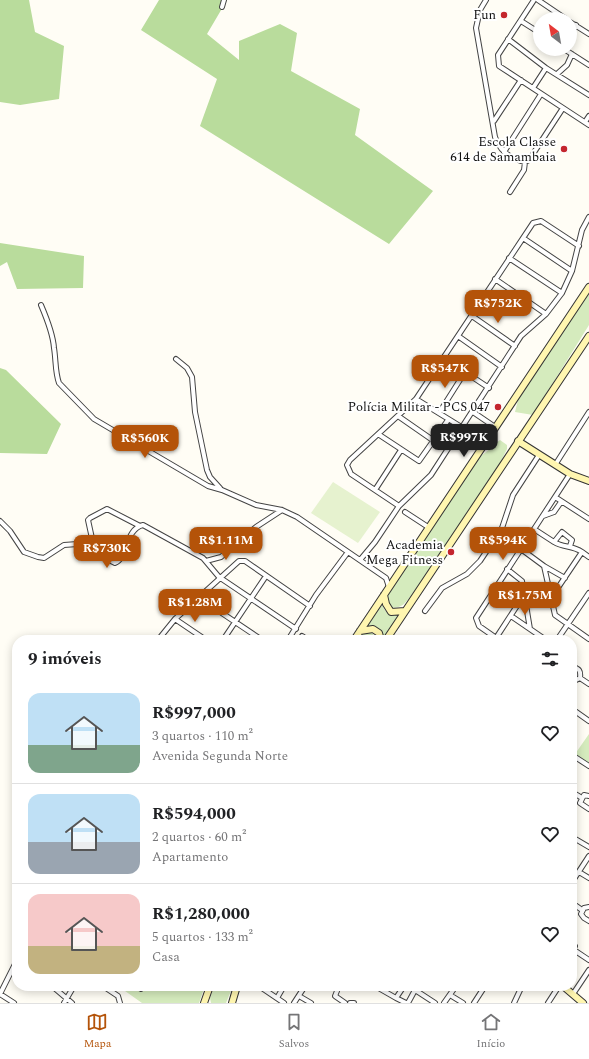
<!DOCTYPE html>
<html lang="pt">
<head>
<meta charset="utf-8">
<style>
  body { margin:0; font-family:Spectral,serif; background:#f2f2f2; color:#202124; height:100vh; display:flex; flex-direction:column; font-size:15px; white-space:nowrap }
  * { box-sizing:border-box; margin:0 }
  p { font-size:13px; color:#757577 }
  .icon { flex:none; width:22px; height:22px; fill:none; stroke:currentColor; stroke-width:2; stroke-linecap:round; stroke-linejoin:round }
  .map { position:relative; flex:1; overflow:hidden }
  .details { position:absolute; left:12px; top:635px; width:565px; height:356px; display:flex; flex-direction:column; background:#fff; border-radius:16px; box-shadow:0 2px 10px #0003 }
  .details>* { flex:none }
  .needle { width:26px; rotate:329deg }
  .controls { position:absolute; left:533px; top:12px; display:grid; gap:8px }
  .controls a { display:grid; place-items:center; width:44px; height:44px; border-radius:50%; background:#fff; box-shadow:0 2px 10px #0003; font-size:20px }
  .price { position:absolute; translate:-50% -34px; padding:0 9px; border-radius:8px; background:#b45309; color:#fff; font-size:13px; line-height:26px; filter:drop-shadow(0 1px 2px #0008) }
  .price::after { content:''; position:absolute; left:50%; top:24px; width:12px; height:9px; margin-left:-6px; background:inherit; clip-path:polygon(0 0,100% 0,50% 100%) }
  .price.on { background:#222; color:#fff }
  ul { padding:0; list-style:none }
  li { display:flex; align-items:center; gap:12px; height:100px; padding:0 16px }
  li+li { border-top:1px solid #e0e0e0 }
  li span { display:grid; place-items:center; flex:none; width:112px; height:80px; border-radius:12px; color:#555 }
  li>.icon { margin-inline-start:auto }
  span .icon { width:48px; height:48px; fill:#fffc; stroke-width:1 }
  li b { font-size:17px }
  h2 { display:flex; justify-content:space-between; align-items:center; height:48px; padding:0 16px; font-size:17px }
  .menu { display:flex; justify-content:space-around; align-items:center; height:56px; border-top:1px solid #e0e0e0; background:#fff; font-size:11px; color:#757577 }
  .menu a { display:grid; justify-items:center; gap:2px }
  .menu .on { color:#b45309 }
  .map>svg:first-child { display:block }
  .green { fill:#d5ebbd }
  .forest { fill:#b9dc9c }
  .pitch { fill:#e6f2cf }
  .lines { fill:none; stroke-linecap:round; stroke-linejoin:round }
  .street-casing { stroke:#444; stroke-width:6 }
  .secondary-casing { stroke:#333; stroke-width:8 }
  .street { stroke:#fff; stroke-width:4 }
  .secondary { stroke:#fff6b0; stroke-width:6 }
  .poi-dot { fill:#c4262e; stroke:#fff; stroke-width:1.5 }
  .labels { text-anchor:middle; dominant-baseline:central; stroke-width:4; stroke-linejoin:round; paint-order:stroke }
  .poi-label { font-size:13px; fill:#111; stroke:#fff; text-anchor:end }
</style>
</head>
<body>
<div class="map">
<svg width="589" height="1003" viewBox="0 0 589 1003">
  <rect width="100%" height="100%" fill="#fffdf5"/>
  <path class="green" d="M589,293V325L533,415L515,412L519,396Z
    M500,440L507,445V449L500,463L415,590C408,599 403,611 389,607L385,595L476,458C485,455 492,446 500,440Z
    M382,602C383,612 389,615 399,615L384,638L378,628L366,627Z
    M367,632H372L376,640H358L362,634Z
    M589,734V763L575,754Z
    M118,986H205L199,1003H142Z
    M214,986H233L226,1003H211L210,998Z"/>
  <path class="forest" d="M0,0H29L35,32L64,46L59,99L20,105L0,102Z
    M159,0H227L207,34L239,60V41L280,24L297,33L291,71L360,109L355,135L433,191L389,244L200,126L217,79L141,30Z
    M0,243L84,256L83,288L17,289L7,262L0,266Z
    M0,368L6,370L61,424L47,454L0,453Z"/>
  <path class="pitch" d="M333,482L380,512L358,543L311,513Z"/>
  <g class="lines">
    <defs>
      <path id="street" d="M486,0L480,10L476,28L495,137C500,151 510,159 525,162L529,160L563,108
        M534,0L498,55L499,66L589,125
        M538,0L566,19
        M222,7L224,0
        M521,21L540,33
        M570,22L589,34
        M570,34L576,25
        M508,39L546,68L589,95
        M564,49L589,65
        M557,74L567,65L572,54
        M533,88L546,68
        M494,121L521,80
        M585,122L589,116
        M504,152L541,94
        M510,192L524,170L525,162
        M523,238L572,271
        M509,258L562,293
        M495,279L546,314
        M41,305C47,319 53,334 54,348C56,360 55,372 59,383L94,419L208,486L222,490L256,505L282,510L297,517L386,578L389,587
        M472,316L515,346
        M458,336L502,367
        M444,358L489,388
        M176,359L187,368L192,377L195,412L207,470L210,477L220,488
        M416,399L463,428
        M473,412L495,427
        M439,413L465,372
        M398,416L434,441
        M378,434L419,461L448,420
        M555,465L589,412
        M375,490L401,450
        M555,497L589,519
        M399,506L351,474L347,465L350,460L416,399L533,223L541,221L579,246
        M405,512L428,527
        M543,516L554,512L561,502
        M0,521L10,531L24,552L38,557L44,558L64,545L91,543L105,558L115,563C128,558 125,529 143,525L203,558L219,577L296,629
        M534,529L554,542
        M93,543L88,520L90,518L107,509L140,526
        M570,546L572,540L562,532L554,542C564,548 572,545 582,552
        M521,549L544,566L555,615L589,639
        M360,560L375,542L399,506L431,475L521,336L546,314L562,293L572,271L582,230L589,217
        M206,561L221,557L256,527L282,510
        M544,566L565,578
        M507,569L522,581L530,629L546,640
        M198,597L262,640
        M551,598L582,552L589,557
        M425,611L442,588L467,574L480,561L502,528L513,495L539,455
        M511,616L530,629
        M175,619L206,640
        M302,636L308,640
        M496,638L524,595
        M158,640L175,619L239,561H245L310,606
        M223,640L266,576
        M288,640L316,595L348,552
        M499,640L479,626L476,618L570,474
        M557,640L589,593
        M572,666C579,669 581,670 580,678L576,680L572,679
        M580,678L589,684
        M572,709L589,721
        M572,755L589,766
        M572,792L582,798
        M589,796L584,795L580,803L589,809
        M572,837L589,847
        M579,872L589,878
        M572,882L589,856
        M572,903L582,910
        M589,907L584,908L581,914L584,918L589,921
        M572,943L575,946L573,951
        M574,950L589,960
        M52,986L72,1003
        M103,986L118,996L120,1003
        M136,986L141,989L144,986
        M259,986L284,1003
        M339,986L335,996L345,1003
        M375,986L396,998L404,986
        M409,986L435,1003
        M0,994L17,960
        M0,994L14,1003
        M573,994L589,970
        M450,995L463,1003
        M299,996L311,1003
        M277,998L284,986
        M396,998L406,1003
        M64,1003L74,986
        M294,1003L305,986
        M350,1003H354
        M408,1003L415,990
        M444,1003L456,986
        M474,1003L485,986
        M514,1003L522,986
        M548,1003L559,986"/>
      <path id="secondary" d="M518,441L570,474L589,481
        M384,595L386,604L391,612L405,611
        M360,631L373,629L379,633L381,640
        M354,640L589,287
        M386,640L589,336
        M563,986L583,1003
        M204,1003L210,986
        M232,1003L237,986"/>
    </defs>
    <use href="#street" class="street-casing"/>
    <use href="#secondary" class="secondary-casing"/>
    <use href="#street" class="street"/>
    <use href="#secondary" class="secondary"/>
  </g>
  <g class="poi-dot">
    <circle cx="504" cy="15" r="4"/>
    <circle cx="564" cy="149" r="4"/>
    <circle cx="498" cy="407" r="4"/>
    <circle cx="451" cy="552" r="4"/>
  </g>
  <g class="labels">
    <g class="poi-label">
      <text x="496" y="15">Fun</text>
      <text x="556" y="142">Escola Classe<tspan x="556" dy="15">614 de Samambaia</tspan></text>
      <text x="490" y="407">Polícia Militar - PCS 047</text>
      <text x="443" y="545">Academia<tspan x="443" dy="15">Mega Fitness</tspan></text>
    </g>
  </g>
</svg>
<div class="controls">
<a><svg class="needle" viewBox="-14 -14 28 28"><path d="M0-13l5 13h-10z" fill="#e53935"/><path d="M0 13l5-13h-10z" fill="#757577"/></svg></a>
</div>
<b class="price" style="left:498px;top:324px">R$752K</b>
<b class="price" style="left:445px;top:389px">R$547K</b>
<b class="price on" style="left:464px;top:458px">R$997K</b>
<b class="price" style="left:145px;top:459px">R$560K</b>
<b class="price" style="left:226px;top:561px">R$1.11M</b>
<b class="price" style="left:503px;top:561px">R$594K</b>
<b class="price" style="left:107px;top:569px">R$730K</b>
<b class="price" style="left:525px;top:616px">R$1.75M</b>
<b class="price" style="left:195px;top:623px">R$1.28M</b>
<section class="details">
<h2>9 imóveis<svg class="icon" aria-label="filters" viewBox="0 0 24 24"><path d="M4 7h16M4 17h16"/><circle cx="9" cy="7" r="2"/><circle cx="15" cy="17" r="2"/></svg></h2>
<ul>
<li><span style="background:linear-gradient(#bfe0f5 65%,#7fa58c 0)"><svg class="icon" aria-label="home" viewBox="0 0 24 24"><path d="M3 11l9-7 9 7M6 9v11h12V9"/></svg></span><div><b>R$997,000</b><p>3 quartos · 110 m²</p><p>Avenida Segunda Norte</p></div><svg class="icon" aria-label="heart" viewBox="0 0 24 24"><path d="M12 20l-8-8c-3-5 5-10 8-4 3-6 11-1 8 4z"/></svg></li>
<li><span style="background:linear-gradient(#bfe0f5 60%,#9aa5b1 0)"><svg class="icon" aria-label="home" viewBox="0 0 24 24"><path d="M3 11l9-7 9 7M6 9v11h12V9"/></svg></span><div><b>R$594,000</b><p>2 quartos · 60 m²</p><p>Apartamento</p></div><svg class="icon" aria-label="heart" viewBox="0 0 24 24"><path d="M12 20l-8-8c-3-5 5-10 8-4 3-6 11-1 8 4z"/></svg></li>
<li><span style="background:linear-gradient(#f6c9c9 65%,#c2b280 0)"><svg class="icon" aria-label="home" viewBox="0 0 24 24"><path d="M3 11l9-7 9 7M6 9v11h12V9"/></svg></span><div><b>R$1,280,000</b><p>5 quartos · 133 m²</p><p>Casa</p></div><svg class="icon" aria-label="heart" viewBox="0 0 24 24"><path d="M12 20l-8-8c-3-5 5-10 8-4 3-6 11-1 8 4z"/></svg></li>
</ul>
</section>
</div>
<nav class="menu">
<a class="on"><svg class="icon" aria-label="map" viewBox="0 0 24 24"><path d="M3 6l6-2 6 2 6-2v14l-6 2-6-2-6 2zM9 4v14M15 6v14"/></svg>Mapa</a>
<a><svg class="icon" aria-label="saved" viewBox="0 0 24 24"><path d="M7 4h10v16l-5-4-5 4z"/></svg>Salvos</a>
<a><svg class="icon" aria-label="home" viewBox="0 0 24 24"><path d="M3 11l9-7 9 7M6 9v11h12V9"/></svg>Início</a>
</nav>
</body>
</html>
